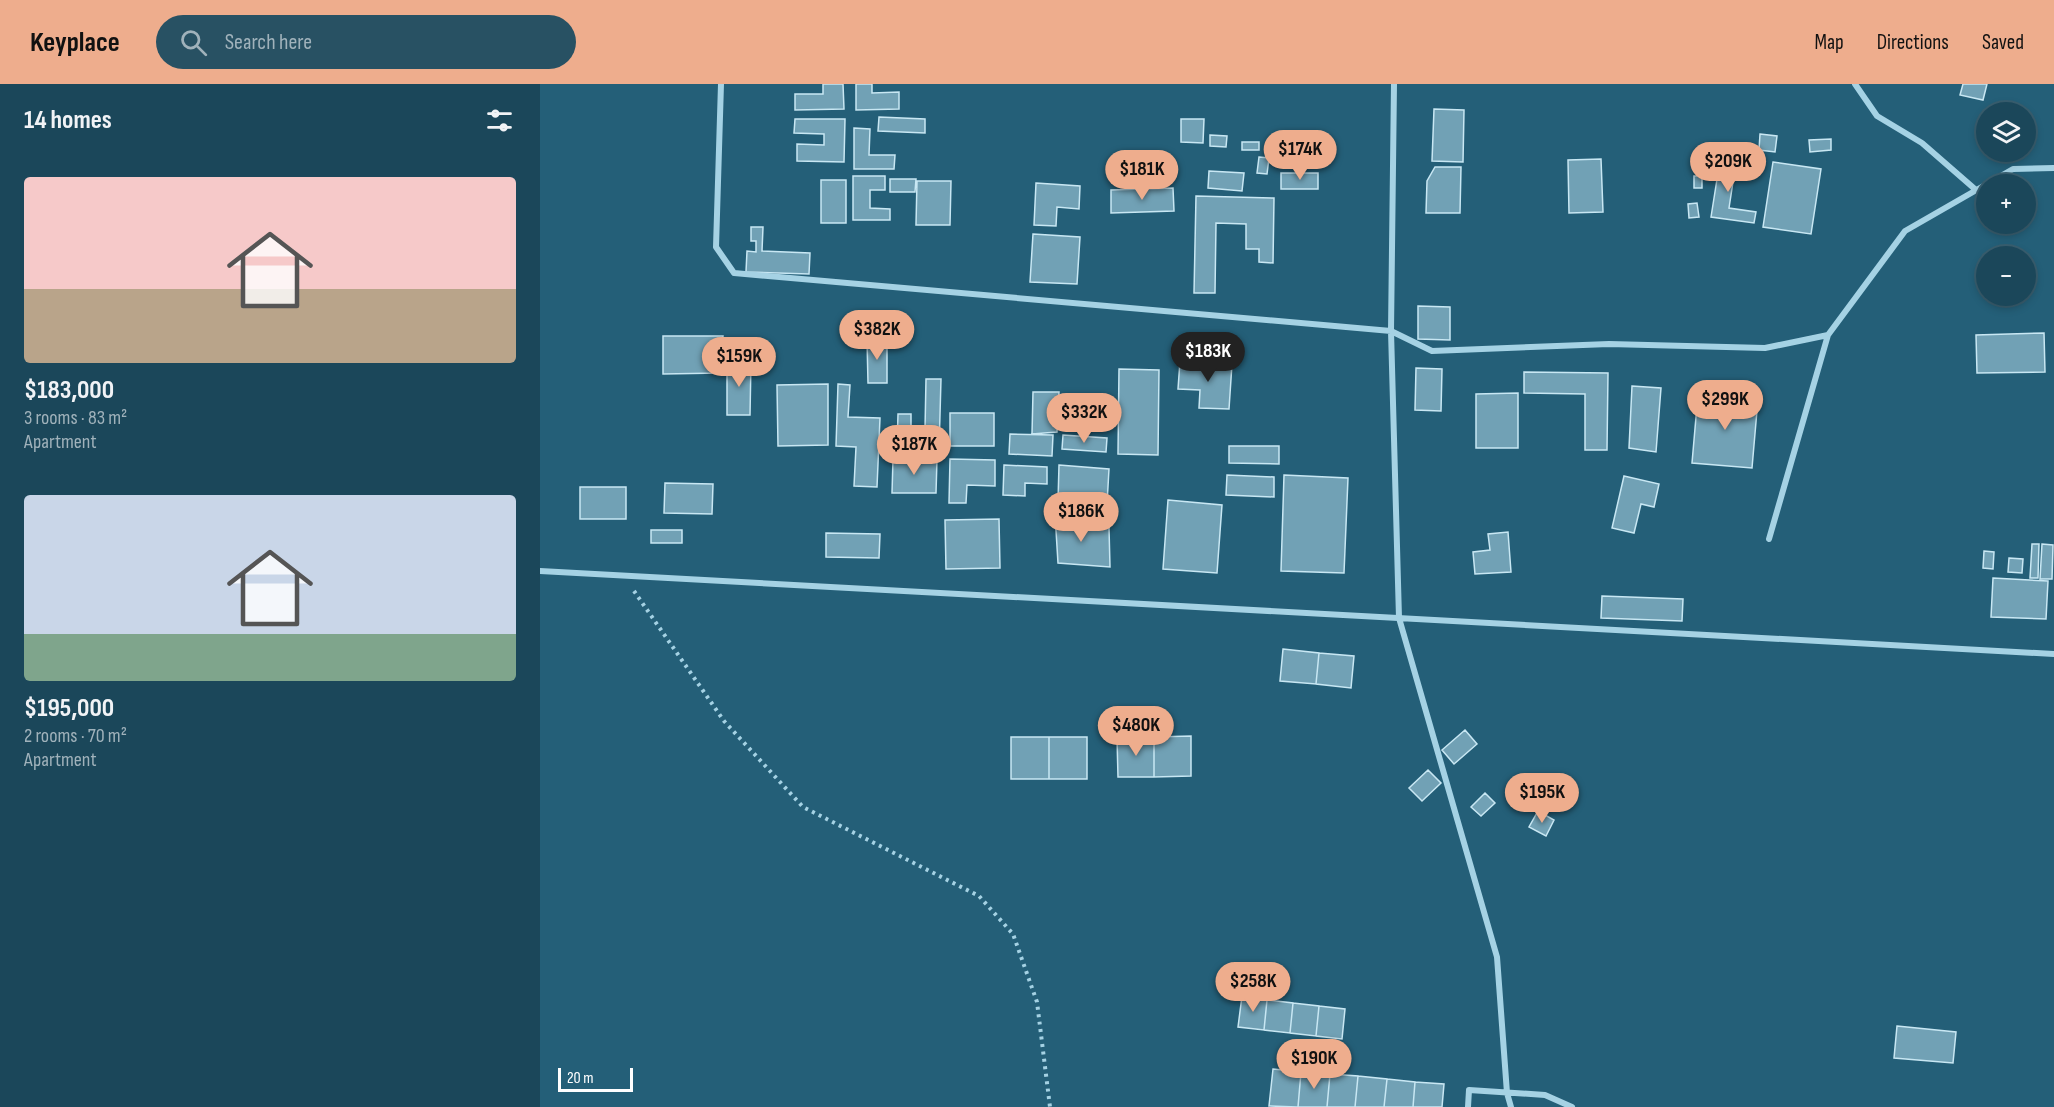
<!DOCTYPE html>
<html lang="en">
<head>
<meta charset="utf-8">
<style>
  body { margin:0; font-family:"Sofia Sans Condensed",sans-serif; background:#285163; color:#f1f3f6; height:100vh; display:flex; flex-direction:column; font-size:22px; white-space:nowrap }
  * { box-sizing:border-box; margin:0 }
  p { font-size:20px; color:#a0b2bb }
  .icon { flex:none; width:33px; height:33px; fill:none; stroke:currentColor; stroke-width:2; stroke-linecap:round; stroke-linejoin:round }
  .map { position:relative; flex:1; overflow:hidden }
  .side { display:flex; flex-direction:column; background:#1b475a; width:540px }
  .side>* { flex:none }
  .tools { position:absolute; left:1436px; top:18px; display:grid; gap:12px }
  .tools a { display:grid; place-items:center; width:60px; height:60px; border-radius:50%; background:#1b475a; box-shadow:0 3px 9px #0003,0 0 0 2px #395f70; font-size:30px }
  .scale { position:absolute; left:18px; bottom:15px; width:75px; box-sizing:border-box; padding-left:6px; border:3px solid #fff; border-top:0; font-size:16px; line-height:21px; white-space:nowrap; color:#fff; -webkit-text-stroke:4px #245f78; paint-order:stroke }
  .price { position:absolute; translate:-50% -51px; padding:0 14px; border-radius:21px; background:#eead8d; color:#111; font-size:20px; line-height:39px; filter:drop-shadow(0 2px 3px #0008) }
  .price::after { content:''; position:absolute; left:50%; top:36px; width:18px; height:14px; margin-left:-9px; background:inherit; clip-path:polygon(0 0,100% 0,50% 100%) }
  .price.current { background:#222; color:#fff }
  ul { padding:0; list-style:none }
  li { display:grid; align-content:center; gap:12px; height:318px; padding:0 24px }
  li span { display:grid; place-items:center; height:186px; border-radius:6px; color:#555 }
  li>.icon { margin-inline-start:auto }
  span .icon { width:108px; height:108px; fill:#fffc; stroke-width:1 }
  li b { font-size:26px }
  h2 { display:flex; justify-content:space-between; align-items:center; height:72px; padding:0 24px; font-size:26px }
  header { display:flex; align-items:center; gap:36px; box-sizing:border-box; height:84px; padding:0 30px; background:#eead8d; color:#111 }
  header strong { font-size:28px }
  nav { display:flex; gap:33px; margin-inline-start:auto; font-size:21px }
  .search { width:420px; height:54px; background:#285163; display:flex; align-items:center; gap:15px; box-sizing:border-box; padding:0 21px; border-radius:33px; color:#a0b2bb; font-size:22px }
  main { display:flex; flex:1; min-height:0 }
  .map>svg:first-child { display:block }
  .building { fill:#71a1b5; stroke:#c8e7f3; stroke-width:1.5 }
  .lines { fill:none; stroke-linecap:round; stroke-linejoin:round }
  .path { stroke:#a5d2e4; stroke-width:4; stroke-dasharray:3 4.5; stroke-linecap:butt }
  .minor { stroke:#a5d2e4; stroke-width:6 }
</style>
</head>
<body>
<header>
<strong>Keyplace</strong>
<div class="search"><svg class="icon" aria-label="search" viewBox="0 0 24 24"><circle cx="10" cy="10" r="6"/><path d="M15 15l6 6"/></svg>Search here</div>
<nav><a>Map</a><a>Directions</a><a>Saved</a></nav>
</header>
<main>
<section class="side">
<h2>14 homes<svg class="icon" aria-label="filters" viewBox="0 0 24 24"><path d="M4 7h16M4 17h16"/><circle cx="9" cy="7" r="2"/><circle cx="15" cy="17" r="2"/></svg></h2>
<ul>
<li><span style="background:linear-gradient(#f6c9c9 60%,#b9a48a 0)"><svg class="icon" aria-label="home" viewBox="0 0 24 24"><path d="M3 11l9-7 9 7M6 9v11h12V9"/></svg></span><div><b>$183,000</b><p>3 rooms · 83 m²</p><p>Apartment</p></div></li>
<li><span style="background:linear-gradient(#c9d6e8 75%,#7fa58c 0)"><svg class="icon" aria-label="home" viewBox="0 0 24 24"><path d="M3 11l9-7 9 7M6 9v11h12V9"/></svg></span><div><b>$195,000</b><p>2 rooms · 70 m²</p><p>Apartment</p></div></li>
</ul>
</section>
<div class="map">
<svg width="1514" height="1023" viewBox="0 0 1514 1023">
  <rect width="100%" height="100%" fill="#245f78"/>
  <path class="building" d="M283,0H303L304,25L255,26V10H283Z
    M316,0H332V9L359,8V25L316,26Z
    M1423,0H1447L1443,16L1420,11Z
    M894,25L924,26L923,78L892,77Z
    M339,33L385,35V49L338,47Z
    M255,35H305L304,78L257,77V60L284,61V50L254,49Z
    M641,35H664L663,59L641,58Z
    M314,44L330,45L329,71H355L354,85H314Z
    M1220,50L1237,52L1235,68L1219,66Z
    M670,51L687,52L686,63L670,62Z
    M1291,55V66L1270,68L1269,56Z
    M702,58H719V66H702Z
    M1181,70L1197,72L1189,124L1216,128L1214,139L1171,133Z
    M719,73L729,74L727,90L717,89Z
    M1061,75L1063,128L1029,129L1028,76Z
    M1233,78L1281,85L1271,150L1223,143Z
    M895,83H921L920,129H886L887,97Z
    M669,87L704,89L702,107L668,104Z
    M741,89H778V105H741Z
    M313,92H345V106H330V124L350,125V136H313Z
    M1154,92H1162V104H1154Z
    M350,95H376L375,108H350Z
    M281,96H306V139H281Z
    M377,97H411L410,141H376Z
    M496,99L540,102L539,125L517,123L516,142L494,141Z
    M633,104L634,127L571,129V106Z
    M656,112L734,114L733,179L719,178V165H706V140L676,139L675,209H654Z
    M1157,119L1159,133L1149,134L1148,120Z
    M211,143H223L222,167L270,169L269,190L206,188L207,167L216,168V157H211Z
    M493,150L540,153L537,200L490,198Z
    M878,222L910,223V256L878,255Z
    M1504,249L1505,288L1437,289L1436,251Z
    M123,252H183L180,289L123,290Z
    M327,256H347V299H328Z
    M187,277H211L210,331H187Z
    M640,277L692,280L689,325L659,324L660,306L638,305Z
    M876,284L902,285L901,327L875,326Z
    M579,285L619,286L618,371L578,370Z
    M984,288L1068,289L1067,366H1045V310L984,309Z
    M386,295H401L399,366L357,364L358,330H371V344L385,345Z
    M288,300V361L238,362L237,301Z
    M298,300L310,301L308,333L340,334L337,403L314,402L316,363L296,362Z
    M1092,302L1121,304L1116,368L1089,364Z
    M493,308H519L517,348L492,350Z
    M978,309V364H936V310Z
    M1158,310L1218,315L1212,384L1152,379Z
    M410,329H454V362H410Z
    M470,350L513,351L512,372L469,370Z
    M523,351L567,354L566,368L522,365Z
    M689,362H739V380L689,379Z
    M353,375H397L396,409H352Z
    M410,375L455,376V402L427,401L426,419H409Z
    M464,381L507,383V400L485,399V412L463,411Z
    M519,381L569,385L567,420L518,417Z
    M687,391L734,393V413L686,411Z
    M744,391L808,394L804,489L741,487Z
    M1084,392L1119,400L1114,423L1101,420L1094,449L1072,444Z
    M125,399L173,400L172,430L124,429Z
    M40,403H86V435H40Z
    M628,416L682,421L677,489L623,485Z
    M536,429L538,442L569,444L570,483L518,479L515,430Z
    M459,435L460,484L406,485L405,436Z
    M111,446H142V459H111Z
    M968,448L971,488L935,490L933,468L950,466L948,450Z
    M286,449L340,450L339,474L286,473Z
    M1492,460H1499L1498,494H1490Z
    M1502,460L1513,461L1512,495H1500Z
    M1444,467L1454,468L1453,485L1443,484Z
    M1469,474L1483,475L1482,489L1468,488Z
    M1453,494L1508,497L1506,535L1451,533Z
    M1062,512L1143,515L1142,537L1061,534Z
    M743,565L779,569L776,600L740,597Z
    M779,569L814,572L811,604L776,600Z
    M925,646L937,660L914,680L902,666Z
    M651,652V692L614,693V653Z
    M471,653H509V695H471Z
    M509,653H547V695H509Z
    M614,653V693H578L577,654Z
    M888,686L901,699L882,717L869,704Z
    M945,709L955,719L941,732L931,723Z
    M998,727L1014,736L1006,752L989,743Z
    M702,912L727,916L724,946L698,943Z
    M727,916L753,919L750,949L724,946Z
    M753,919L779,922L776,952L750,949Z
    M779,922L805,925L802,955L776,952Z
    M1357,942L1416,948L1413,979L1354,974Z
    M733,985L761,988L758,1023L729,1022Z
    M761,988L790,990L787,1023H758Z
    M790,990L818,992L815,1023H787Z
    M818,992L847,995L844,1023H815Z
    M847,995L875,998L873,1023H844Z
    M875,998L904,1000L902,1023H873Z"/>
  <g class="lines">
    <path class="path" d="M94,507L184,637L263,723L439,812L473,850L497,918L510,1023"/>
    <path class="minor" d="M181,0L176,163L194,189L851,247L892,267L1069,260L1225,264L1288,251L1365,147L1473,85L1514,84
      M854,0L851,247L859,534L957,873L967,1009L971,1023
      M1315,0L1337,32L1382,59L1436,106
      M1229,455L1288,251
      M0,487L1514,570
      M928,1023L929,1006L1005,1011L1032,1023"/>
  </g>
</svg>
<div class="tools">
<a><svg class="icon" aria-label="layers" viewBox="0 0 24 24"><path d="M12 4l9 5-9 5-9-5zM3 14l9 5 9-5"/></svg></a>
<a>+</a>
<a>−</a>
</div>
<div class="scale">20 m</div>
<b class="price" style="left:760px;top:97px">$174K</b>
<b class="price" style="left:1188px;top:109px">$209K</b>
<b class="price" style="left:602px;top:117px">$181K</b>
<b class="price" style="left:337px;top:277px">$382K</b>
<b class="price current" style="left:668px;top:299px">$183K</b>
<b class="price" style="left:199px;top:304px">$159K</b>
<b class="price" style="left:1185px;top:347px">$299K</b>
<b class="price" style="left:544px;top:360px">$332K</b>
<b class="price" style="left:374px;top:392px">$187K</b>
<b class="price" style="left:541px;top:459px">$186K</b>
<b class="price" style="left:596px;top:673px">$480K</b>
<b class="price" style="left:1002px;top:740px">$195K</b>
<b class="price" style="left:713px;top:929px">$258K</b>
<b class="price" style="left:774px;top:1006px">$190K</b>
</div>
</main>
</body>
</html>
